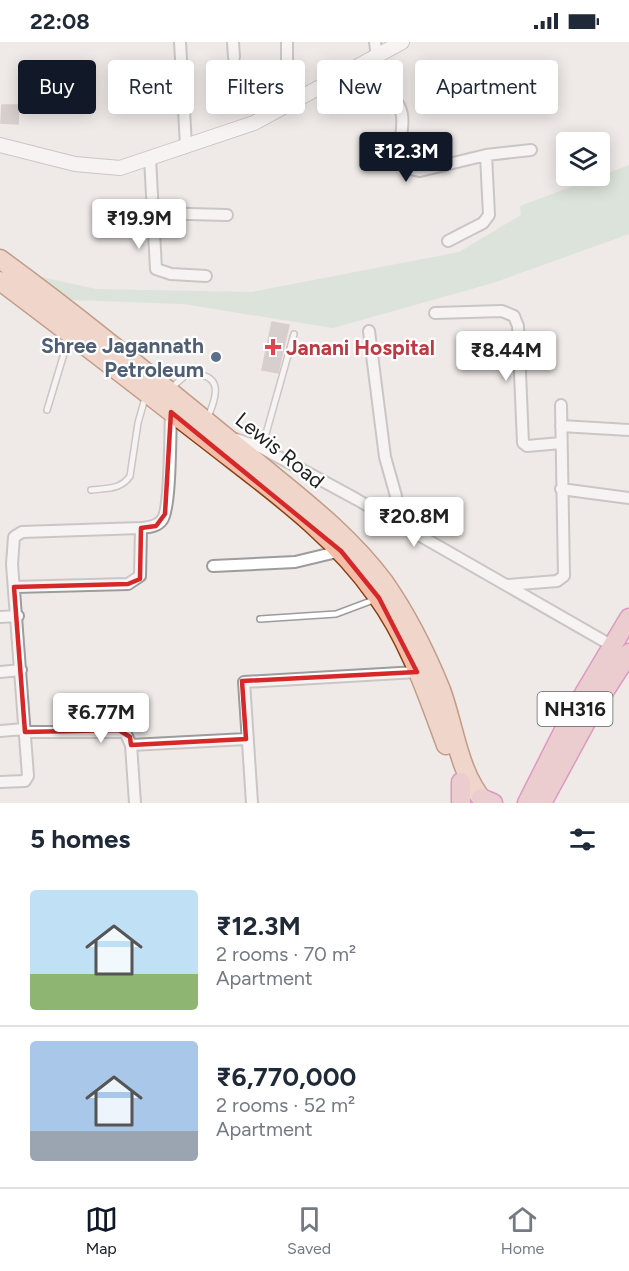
<!DOCTYPE html>
<html lang="en">
<head>
<meta charset="utf-8">
<style>
  body { margin:0; font-family:Figtree,sans-serif; background:#f6f6f7; color:#1f2937; height:100vh; display:flex; flex-direction:column; font-size:22px; white-space:nowrap }
  * { box-sizing:border-box; margin:0 }
  p { font-size:20px; color:#747a83 }
  .icon { flex:none; width:33px; height:33px; fill:none; stroke:currentColor; stroke-width:2; stroke-linecap:round; stroke-linejoin:round }
  .map { position:relative; height:761px; overflow:hidden }
  .side { display:flex; flex-direction:column; background:#fff; flex:1 }
  .side>* { flex:none }
  .hud { position:absolute; left:18px; top:18px; width:594px; height:54px; display:flex; gap:12px }
  .controls { position:absolute; left:556px; top:90px; display:grid; gap:12px }
  .controls a { display:grid; place-items:center; width:54px; height:54px; border-radius:6px; background:#fff; box-shadow:0 3px 15px #0003; font-size:30px }
  .price { position:absolute; translate:-50% -51px; padding:0 14px; border-radius:6px; background:#fff; color:#222; font-size:20px; line-height:39px; filter:drop-shadow(0 2px 3px #0008) }
  .price::after { content:''; position:absolute; left:50%; top:36px; width:18px; height:14px; margin-left:-9px; background:inherit; clip-path:polygon(0 0,100% 0,50% 100%) }
  .price.active { background:#111827; color:#fff }
  ul { padding:0; list-style:none }
  li { display:flex; align-items:center; gap:18px; height:150px; padding:0 30px }
  li+li { border-top:2px solid #e0e1e3 }
  li span { display:grid; place-items:center; flex:none; width:168px; height:120px; border-radius:6px; color:#555 }
  li>.icon { margin-inline-start:auto }
  span .icon { width:72px; height:72px; fill:#fffc; stroke-width:1 }
  li b { font-size:26px }
  h2 { display:flex; justify-content:space-between; align-items:center; height:72px; padding:0 30px; font-size:26px }
  .chip { padding:0 21px; border-radius:6px; background:#fff; box-shadow:0 3px 15px #0003; font-size:21px; line-height:54px }
  .chip.active { background:#111827; color:#fff }
  .status { display:flex; justify-content:space-between; align-items:center; height:42px; padding:0 30px; background:#fff; direction:ltr }
  .status svg { height:16px; fill:currentColor }
  .dock { display:flex; justify-content:space-around; align-items:center; height:84px; border-top:2px solid #e0e1e3; background:#fff; font-size:16px; color:#747a83 }
  .dock a { display:grid; justify-items:center; gap:3px }
  .dock .active { color:#111827 }
  .map>svg:first-child { display:block }
  .wetland { fill:#c5dbcb }
  .building { fill:#b8afad; stroke:#bfaeab; stroke-width:1.5 }
  .lines { fill:none; stroke-linecap:round; stroke-linejoin:round }
  .service-casing { stroke:#9c9c9c; stroke-width:8 }
  .minor-casing { stroke:#9c9c9c; stroke-width:14 }
  .tertiary-casing { stroke:#9c9c9c; stroke-width:16 }
  .primary-casing { stroke:#8a3f10; stroke-width:21 }
  .trunk-casing { stroke:#c83993; stroke-width:21 }
  .service { stroke:#fff; stroke-width:5 }
  .minor { stroke:#fff; stroke-width:10 }
  .tertiary { stroke:#fff; stroke-width:14 }
  .primary { stroke:#f2bda9; stroke-width:18 }
  .trunk { stroke:#e8aab1; stroke-width:18 }
  .marked { fill:none; stroke:#d62828; stroke-width:4.5; stroke-linejoin:round }
  .health-dot { fill:#e0444e; stroke:#fff; stroke-width:2 }
  .service-dot { fill:#5c6f8a; stroke:#fff; stroke-width:2 }
  .labels { text-anchor:middle; dominant-baseline:central; stroke-width:4.5; stroke-linejoin:round; paint-order:stroke }
  .shield { fill:#fff; stroke:#626262; stroke-width:1.5 }
  .shield-label { font-size:20px; font-weight:bold; fill:#1f1f1f }
  .service-label { font-size:21px; font-weight:bold; fill:#4e5e75; stroke:#fff; text-anchor:end }
  .health-label { font-size:21px; font-weight:bold; fill:#be3a42; stroke:#fff; text-anchor:start }
  .street-label { font-size:21px; fill:#1f1f1f; stroke:#fff }
</style>
</head>
<body>
<div class="status"><b>22:08</b><svg viewBox="0 0 49 12"><path d="M0 12V9h3v3zM5 12V6h3v6zM10 12V3h3v9zM15 12V0h3v12zM26 1h20v11H26zM47 4h2v5h-2z"/></svg></div>
<div class="map">
<svg width="629" height="761" viewBox="0 0 629 761">
  <rect width="100%" height="100%" fill="#efeae7"/>
  <path class="wetland" d="M629,123V192L493,241L333,286L183,262L71,258L37,234L96,247L252,250L459,210L521,173L520,164Z"/>
  <path class="building" d="M2,63H19L18,82L1,81Z
    M272,280L289,283L278,331L262,328Z"/>
  <g class="lines">
    <defs>
      <path id="service" d="M171,346L187,332C224,330 218,353 207,377
        M47,368L69,295
        M262,406L294,292
        M91,448C106,446 121,448 130,434L138,381L145,356
        M260,577L336,572L376,557"/>
      <path id="minor" d="M180,0L186,103
        M233,0L234,15
        M287,0V65
        M375,0L377,15
        M364,23C376,36 393,50 400,66C410,87 384,124 420,129L486,113L531,108
        M150,116L156,227L171,232L206,234
        M152,171L227,173
        M448,199L483,181L489,173L486,113
        M435,271L502,269L514,274L518,284L523,401L527,404L561,401
        M369,289L385,415L396,454L397,480
        M561,384L629,388
        M236,397L262,406L356,457L616,606
        M561,447L629,456
        M213,524L295,520L341,509
        M507,543L557,539L564,534L561,363
        M14,545L128,542L140,534L141,486
        M0,575L18,574
        M0,630L21,628
        M0,689L25,687
        M25,690H125L131,703L135,761
        M131,703L246,697
        M0,740L25,739L28,734L12,522L14,495L22,490L141,486C148,485 157,485 162,478C171,467 170,389 171,370
        M252,761L244,640L417,630"/>
      <path id="tertiary" d="M0,103L75,122L120,126L254,81L402,0"/>
      <path id="primary" d="M0,217C89,282 174,353 259,422C304,459 349,493 384,540C407,573 426,611 441,648C455,686 458,730 485,761
        M0,239C71,292 140,346 210,400C270,447 333,491 377,554C409,598 427,652 446,703"/>
      <path id="trunk" d="M461,740V761
        M481,756L493,761
        M527,761L573,670L629,576
        M542,761L593,667L629,611"/>
    </defs>
    <use href="#service" class="service-casing"/>
    <use href="#minor" class="minor-casing"/>
    <use href="#tertiary" class="tertiary-casing"/>
    <use href="#primary" class="primary-casing"/>
    <use href="#trunk" class="trunk-casing"/>
    <use href="#service" class="service"/>
    <use href="#minor" class="minor"/>
    <use href="#tertiary" class="tertiary"/>
    <use href="#primary" class="primary"/>
    <use href="#trunk" class="trunk"/>
  </g>
  <path d="M0 0H629V761H0ZM171,370L341,509L379,556L417,630L242,639L246,697L131,703L130,695L119,688L25,690L14,545L128,542L140,537L141,486L156,484L165,472Z" fill="#efeae7" fill-opacity=".55" fill-rule="evenodd"/>
  <path class="marked" d="M171,370L341,509L379,556L417,630L242,639L246,697L131,703L130,695L119,688L25,690L14,545L128,542L140,537L141,486L156,484L165,472Z"/>
  <path class="health-dot" d="M270 296h6v6h6v6h-6v6h-6v-6h-6v-6h6z"/>
  <circle class="service-dot" cx="216" cy="315" r="6"/>
  <g class="labels">
    <rect class="shield" x="537.5" y="650" width="75" height="34" rx="4.5"/>
    <g class="shield-label">
      <text x="575" y="667">NH316</text>
    </g>
    <g class="service-label">
      <text x="204" y="303">Shree Jagannath<tspan x="204" dy="24">Petroleum</tspan></text>
    </g>
    <g class="health-label">
      <text x="286" y="305">Janani Hospital</text>
    </g>
    <g class="street-label">
      <text transform="translate(280 408) rotate(39)">Lewis Road</text>
    </g>
  </g>
</svg>
<div class="controls">
<a><svg class="icon" aria-label="layers" viewBox="0 0 24 24"><path d="M12 4l9 5-9 5-9-5zM3 14l9 5 9-5"/></svg></a>
</div>
<b class="price active" style="left:406px;top:141px">₹12.3M</b>
<b class="price" style="left:139px;top:208px">₹19.9M</b>
<b class="price" style="left:506px;top:340px">₹8.44M</b>
<b class="price" style="left:414px;top:506px">₹20.8M</b>
<b class="price" style="left:101px;top:702px">₹6.77M</b>
<div class="hud">
<a class="chip active">Buy</a>
<a class="chip">Rent</a>
<a class="chip">Filters</a>
<a class="chip">New</a>
<a class="chip">Apartment</a>
</div>
</div>
<section class="side">
<h2>5 homes<svg class="icon" aria-label="filters" viewBox="0 0 24 24"><path d="M4 7h16M4 17h16"/><circle cx="9" cy="7" r="2"/><circle cx="15" cy="17" r="2"/></svg></h2>
<ul>
<li><span style="background:linear-gradient(#bfe0f5 70%,#8fb573 0)"><svg class="icon" aria-label="home" viewBox="0 0 24 24"><path d="M3 11l9-7 9 7M6 9v11h12V9"/></svg></span><div><b>₹12.3M</b><p>2 rooms · 70 m²</p><p>Apartment</p></div></li>
<li><span style="background:linear-gradient(#a9c7e8 75%,#9aa5b1 0)"><svg class="icon" aria-label="home" viewBox="0 0 24 24"><path d="M3 11l9-7 9 7M6 9v11h12V9"/></svg></span><div><b>₹6,770,000</b><p>2 rooms · 52 m²</p><p>Apartment</p></div></li>
</ul>
</section>
<nav class="dock">
<a class="active"><svg class="icon" aria-label="map" viewBox="0 0 24 24"><path d="M3 6l6-2 6 2 6-2v14l-6 2-6-2-6 2zM9 4v14M15 6v14"/></svg>Map</a>
<a><svg class="icon" aria-label="saved" viewBox="0 0 24 24"><path d="M7 4h10v16l-5-4-5 4z"/></svg>Saved</a>
<a><svg class="icon" aria-label="home" viewBox="0 0 24 24"><path d="M3 11l9-7 9 7M6 9v11h12V9"/></svg>Home</a>
</nav>
</body>
</html>
